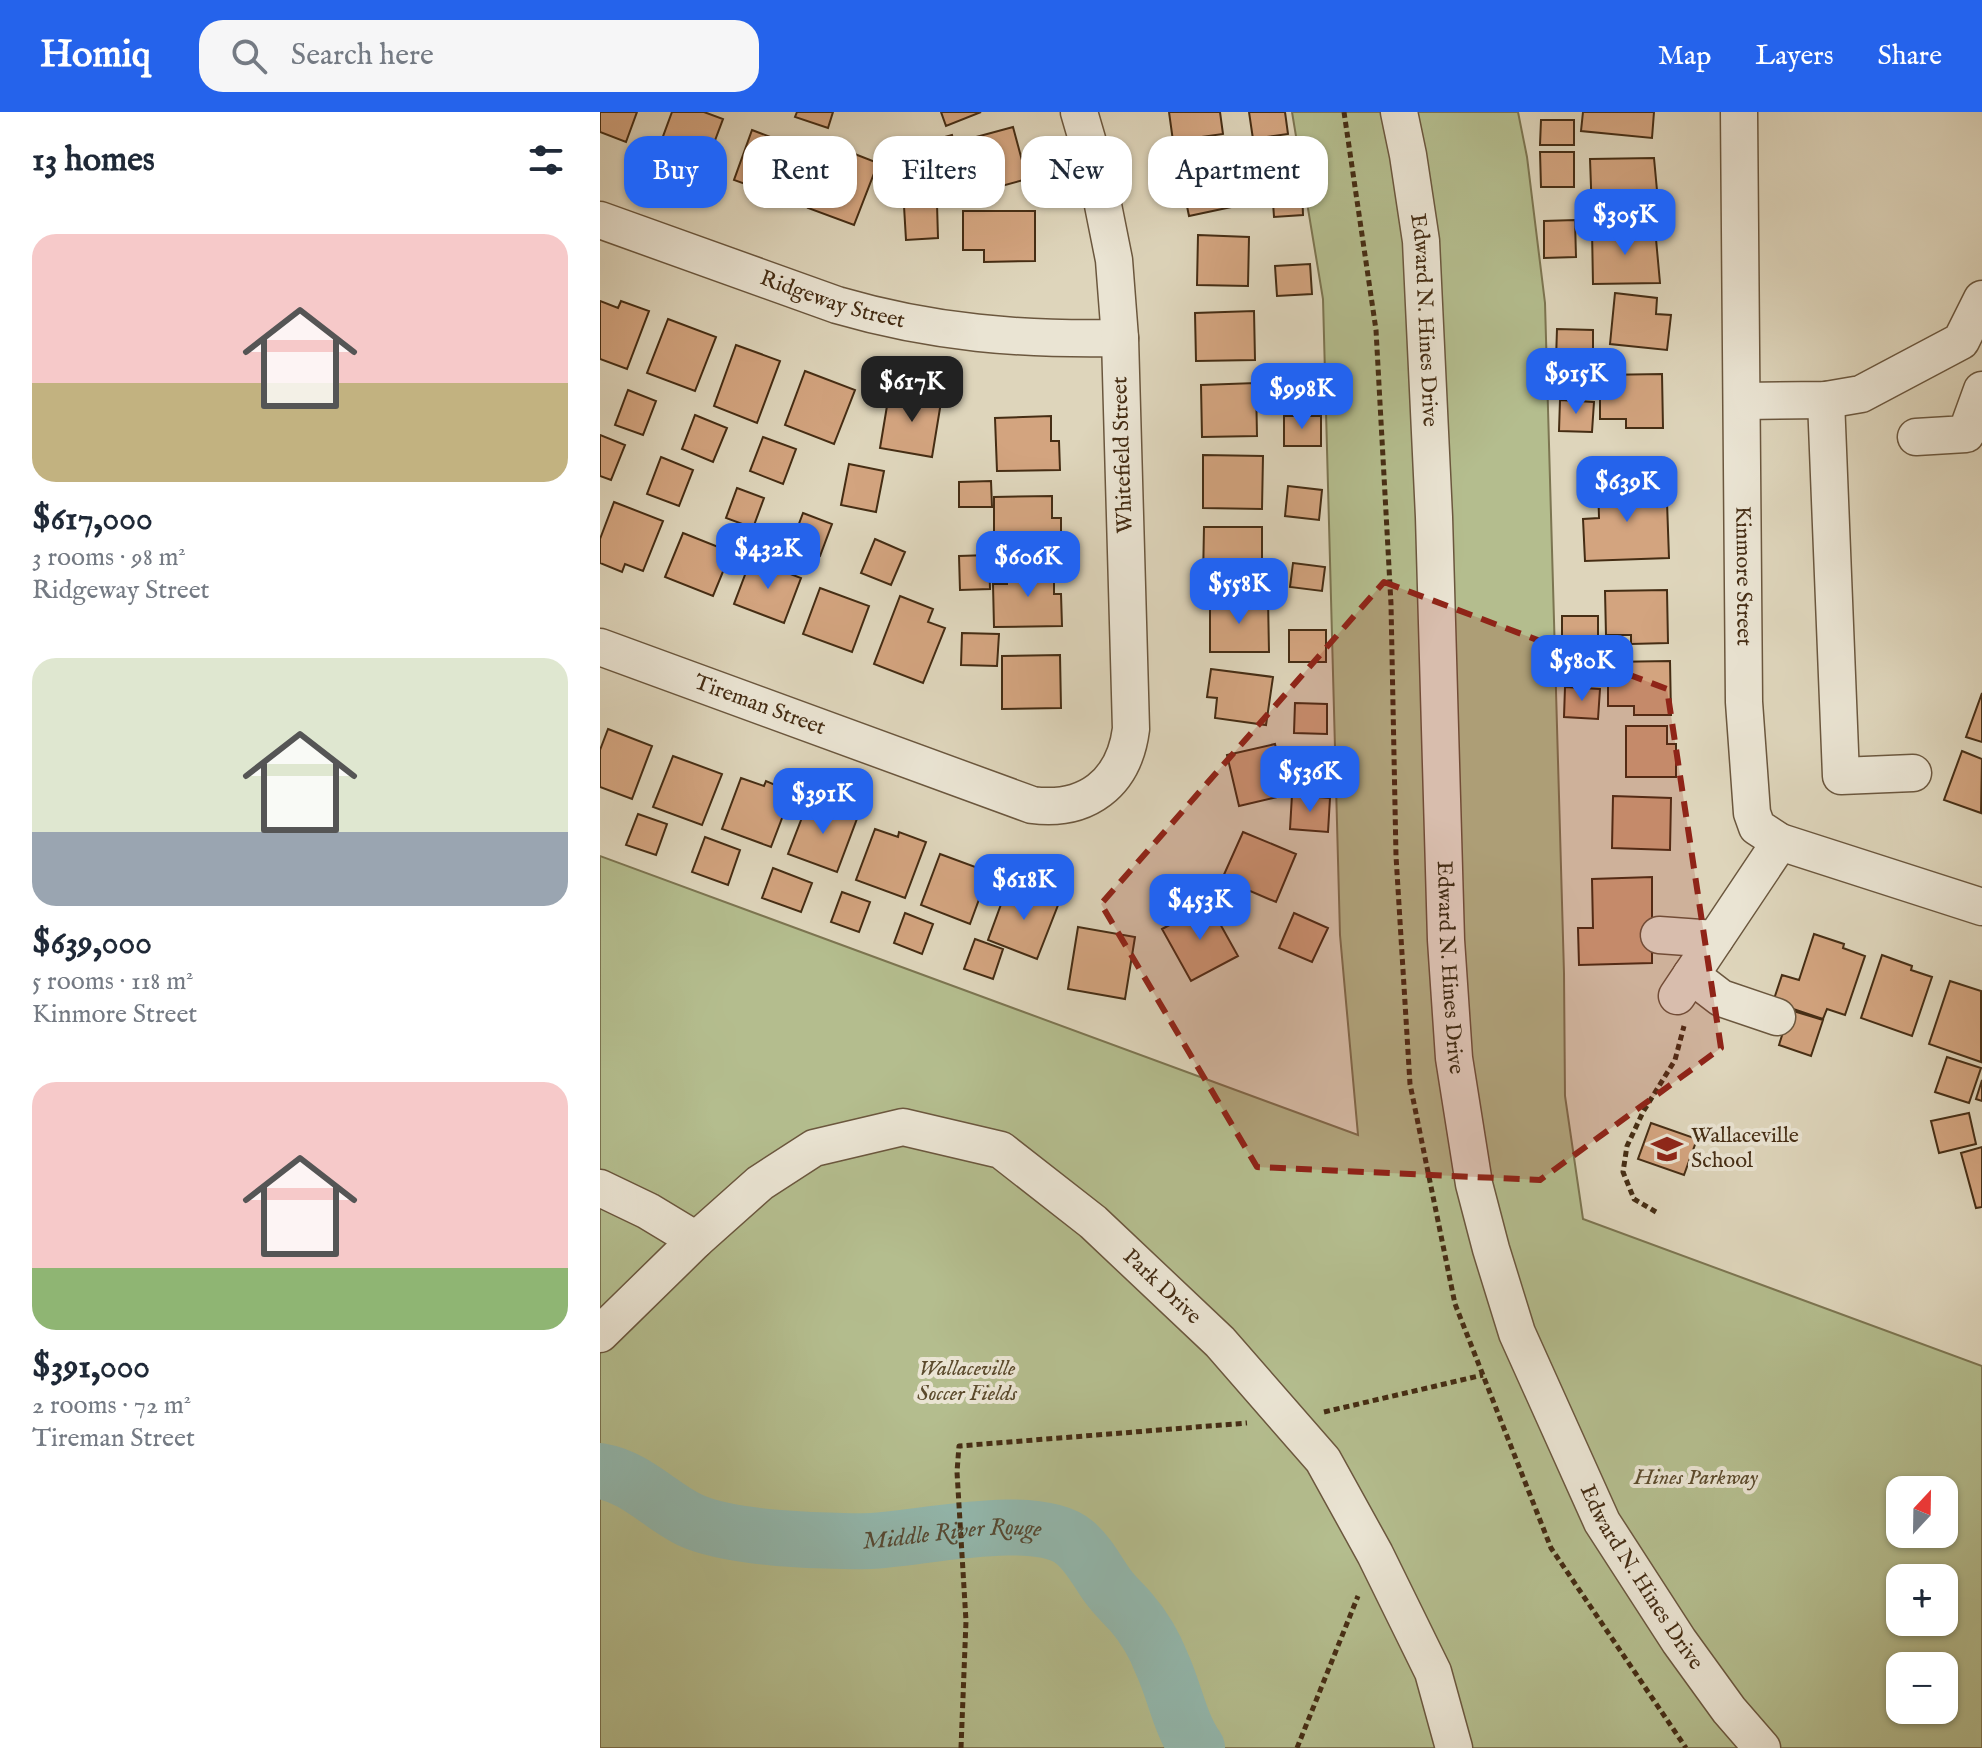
<!DOCTYPE html>
<html lang="en">
<head>
<meta charset="utf-8">
<style>
  body { margin:0; font-family:"IM FELL English",serif; background:#f6f6f7; color:#1f2937; height:100vh; display:flex; flex-direction:column; font-size:30px; white-space:nowrap }
  * { box-sizing:border-box; margin:0 }
  p { font-size:26px; color:#747a83 }
  .icon { flex:none; width:44px; height:44px; fill:none; stroke:currentColor; stroke-width:2; stroke-linecap:round; stroke-linejoin:round }
  .map { position:relative; flex:1; overflow:hidden }
  .details { display:flex; flex-direction:column; background:#fff; width:600px }
  .details>* { flex:none }
  .top-card { position:absolute; left:24px; top:24px; width:760px; height:72px; display:flex; gap:16px }
  .needle { width:52px; rotate:22deg }
  .tools { position:absolute; left:1286px; top:1364px; display:grid; gap:16px }
  .tools a { display:grid; place-items:center; width:72px; height:72px; border-radius:16px; background:#fff; box-shadow:0 2px 6px #0004; font-size:40px }
  .price { position:absolute; translate:-50% -68px; padding:0 18px; border-radius:16px; background:#2563eb; color:#fff; font-size:26px; line-height:52px; filter:drop-shadow(0 2px 4px #0008) }
  .price::after { content:''; position:absolute; left:50%; top:48px; width:24px; height:18px; margin-left:-12px; background:inherit; clip-path:polygon(0 0,100% 0,50% 100%) }
  .price.active { background:#222; color:#fff }
  ul { padding:0; list-style:none }
  li { display:grid; align-content:center; gap:16px; height:424px; padding:0 32px }
  li span { display:grid; place-items:center; height:248px; border-radius:24px; color:#555 }
  li>.icon { margin-inline-start:auto }
  span .icon { width:144px; height:144px; fill:#fffc; stroke-width:1 }
  li b { font-size:34px }
  h2 { display:flex; justify-content:space-between; align-items:center; height:96px; padding:0 32px; font-size:34px }
  .pill { padding:0 28px; border-radius:24px; background:#fff; box-shadow:0 2px 6px #0004; font-size:28px; line-height:72px }
  .pill.active { background:#2563eb; color:#fff }
  header { display:flex; align-items:center; gap:48px; box-sizing:border-box; height:112px; padding:0 40px; background:#2563eb; color:#fff }
  header strong { font-size:38px }
  nav { display:flex; gap:44px; margin-inline-start:auto; font-size:28px }
  .search { width:560px; height:72px; background:#f6f6f7; display:flex; align-items:center; gap:20px; box-sizing:border-box; padding:0 28px; border-radius:24px; color:#747a83; font-size:30px }
  main { display:flex; flex:1; min-height:0 }
  .map>svg:first-child { display:block }
  .green { fill:#b4bd8e; stroke:#7c7551; stroke-width:2; fill-rule:evenodd }
  .lines { fill:none; stroke-linecap:round; stroke-linejoin:round }
  .river { stroke:#93b9af; stroke-width:56 }
  .building { fill:#d3a47f; stroke:#452d14; stroke-width:2 }
  .minor-casing { stroke:#6b573e; stroke-width:39 }
  .path { stroke:#452d14; stroke-width:5; stroke-dasharray:6 4; stroke-linecap:butt }
  .minor { stroke:#eae4d3; stroke-width:36 }
  .marked { fill:#8f2418; fill-opacity:0.2; stroke:#8f2418; stroke-width:6; stroke-dasharray:16 10; stroke-linejoin:round }
  .labels { text-anchor:middle; dominant-baseline:central; stroke-width:8; stroke-linejoin:round; paint-order:stroke }
  .street-label { font-size:22px; fill:#452d14; stroke:#eae4d3 }
  .poi-label { font-size:22px; fill:#452d14; stroke:#eae4d3; text-anchor:start }
  .park-label { font-size:22px; font-style:italic; fill:#5b4a2c; stroke:#eae4d3 }
  .water-label { font-size:24px; font-style:italic; fill:#554933; stroke:#eae4d3 }
</style>
</head>
<body>
<header>
<strong>Homiq</strong>
<div class="search"><svg class="icon" aria-label="search" viewBox="0 0 24 24"><circle cx="10" cy="10" r="6"/><path d="M15 15l6 6"/></svg>Search here</div>
<nav><a>Map</a><a>Layers</a><a>Share</a></nav>
</header>
<main>
<section class="details">
<h2>13 homes<svg class="icon" aria-label="filters" viewBox="0 0 24 24"><path d="M4 7h16M4 17h16"/><circle cx="9" cy="7" r="2"/><circle cx="15" cy="17" r="2"/></svg></h2>
<ul>
<li><span style="background:linear-gradient(#f6c9c9 60%,#c2b280 0)"><svg class="icon" aria-label="home" viewBox="0 0 24 24"><path d="M3 11l9-7 9 7M6 9v11h12V9"/></svg></span><div><b>$617,000</b><p>3 rooms · 98 m²</p><p>Ridgeway Street</p></div></li>
<li><span style="background:linear-gradient(#dfe7d0 70%,#9aa5b1 0)"><svg class="icon" aria-label="home" viewBox="0 0 24 24"><path d="M3 11l9-7 9 7M6 9v11h12V9"/></svg></span><div><b>$639,000</b><p>5 rooms · 118 m²</p><p>Kinmore Street</p></div></li>
<li><span style="background:linear-gradient(#f6c9c9 75%,#8fb573 0)"><svg class="icon" aria-label="home" viewBox="0 0 24 24"><path d="M3 11l9-7 9 7M6 9v11h12V9"/></svg></span><div><b>$391,000</b><p>2 rooms · 72 m²</p><p>Tireman Street</p></div></li>
</ul>
</section>
<div class="map">
<svg width="1382" height="1636" viewBox="0 0 1382 1636">
  <rect width="100%" height="100%" fill="#ded5bb"/>
  <filter id="stains"><feTurbulence type="fractalNoise" baseFrequency=".0025" numOctaves="4"/><feColorMatrix values="0 0 0 0 .2 0 0 0 0 .09 0 0 0 0 .02 0 0 0 .5 -.17"/></filter>
  <radialGradient id="worn" r=".72"><stop offset=".6" stop-color="#630" stop-opacity="0"/><stop offset="1" stop-color="#630" stop-opacity=".3"/></radialGradient>
  <path class="green" d="M692,0H918L927,45L945,191L964,861L965,984L983,1107L1382,1254V1636H0V744L758,1023L740,823L723,187ZM1300,1378H1344V1422H1300ZM1300,1466H1344V1510H1300ZM1300,1554H1344V1598H1300Z"/>
  <g class="lines">
    <path class="river" id="s1" d="M0,1359C36,1365 59,1393 90,1408C131,1427 225,1430 271,1429C319,1427 436,1399 474,1430C488,1441 497,1459 507,1473C514,1483 523,1491 531,1500C544,1515 555,1534 562,1552C575,1580 579,1610 597,1636"/>
  </g>
  <path class="building" d="M0,0H37L26,30L0,20Z
    M72,0H104L123,7L105,55L58,38Z
    M197,0H233L228,16L195,5Z
    M341,0H381L346,14Z
    M569,0H620L623,22L573,29Z
    M649,0H685L688,22L653,27Z
    M983,0H1054L1052,26L981,19Z
    M941,8H974V33H940Z
    M413,15L427,67L372,82L364,53L321,65L312,34L352,23L354,31Z
    M152,18L202,37L184,86L134,68Z
    M247,39L278,51L254,113L208,96L228,46L242,52Z
    M940,40H974V75H941Z
    M630,44L641,93L589,104L579,55Z
    M1054,46L1059,100L992,102L990,47Z
    M702,74L703,103L674,105L672,76Z
    M337,92L338,126L306,128L304,94Z
    M363,99H435V149L384,150V138H363Z
    M975,108L976,145L944,146V109Z
    M1055,116L1060,171L993,172L992,118Z
    M598,123L649,125L648,174L597,173Z
    M710,152L712,182L677,184L675,154Z
    M1015,181L1057,186L1056,202L1071,203L1067,238L1010,232Z
    M0,189L18,196L21,189L49,199L27,257L0,247Z
    M654,199L655,248L596,249L595,201Z
    M68,207L116,225L95,279L47,261Z
    M957,217L993,218V249L956,248Z
    M136,233L180,249L157,311L114,294Z
    M205,259L255,278L234,332L185,313Z
    M1062,262L1063,316H1026V307H1000V263Z
    M656,271L657,324L602,325L601,273Z
    M28,278L56,289L43,323L15,313Z
    M312,279L342,284L332,345L280,336L289,282L311,286Z
    M960,288L994,290L992,320L959,319Z
    M95,303L127,316L113,350L82,337Z
    M451,304V329H459L460,358L397,359L395,306Z
    M684,304H721V334H684Z
    M0,323L25,333L11,368L0,364Z
    M163,325L196,337L183,372L150,359Z
    M603,343L663,344L662,397L603,396Z
    M61,345L93,358L79,394L47,382Z
    M249,352L284,359L276,400L241,393Z
    M391,369L392,395H359V370Z
    M1054,369L1055,390H1067L1069,446L985,449L983,407L999,406L998,370Z
    M688,374L722,378L719,408L685,404Z
    M137,376L164,386L153,416L126,406Z
    M452,384V406H461V437H394V385Z
    M14,390L63,409L43,459L25,452L22,460L0,451V427Z
    M203,401L232,412L220,444L191,433Z
    M604,415H662V468H603Z
    M83,421L131,440L113,484L65,465Z
    M275,427L305,440L291,473L261,461Z
    M389,443L390,477L360,478L359,444Z
    M151,447L201,466L184,511L134,492Z
    M693,451L725,455L722,479L690,475Z
    M454,453V482H461L462,514L394,515L393,472H407V455Z
    M220,476L269,494L252,540L203,522Z
    M1067,478L1068,531L1031,532V523H1006L1005,479Z
    M300,484L333,497L328,510L345,516L323,571L274,552Z
    M668,487L669,540H610V488Z
    M962,504H998V534H962Z
    M689,518H726V550H689Z
    M362,521L399,522L397,554L361,553Z
    M460,543L461,596L402,597V544Z
    M1070,549L1071,603H1034V594H1008V550Z
    M611,557L673,565L666,613L615,606L617,586L607,585Z
    M965,575L1000,577L998,607L964,605Z
    M1382,581V630L1366,625Z
    M695,591L727,592V622L694,621Z
    M1026,614H1067V632H1076V665H1026Z
    M8,617L52,634L32,687L0,675V638Z
    M675,632L686,683L639,694L627,643Z
    M1362,639L1382,647L1381,701L1344,688Z
    M73,644L122,662L102,713L53,695Z
    M141,666L164,674L166,669L192,680L171,735L122,717Z
    M692,683L730,686L728,720L690,717Z
    M1013,684L1071,686L1070,738L1012,736Z
    M208,690L230,699L232,694L258,704L237,760L188,742Z
    M38,702L67,712L56,743L26,733Z
    M275,717L298,725L299,720L326,730L305,786L256,768Z
    M643,720L696,742L676,790L622,767Z
    M105,725L140,738L128,773L92,760Z
    M340,742L389,760L370,812L321,793Z
    M173,756L212,771L201,800L162,786Z
    M1052,765V851L979,853L978,816H993L992,767Z
    M407,776L432,785L435,778L460,788L437,847L388,828Z
    M242,780L270,790L259,820L231,810Z
    M609,792L638,844L591,869L562,817Z
    M305,801L333,812L322,842L294,831Z
    M694,801L728,816L712,850L679,836Z
    M478,815L535,825L525,887L468,877Z
    M1214,822L1244,832L1243,836L1265,844L1245,903L1227,897L1223,907L1173,890L1182,863L1199,868Z
    M375,827L403,837L393,867L364,857Z
    M1282,843L1312,854L1311,858L1332,865L1312,924L1261,906Z
    M1350,869L1381,879V950L1329,932Z
    M1190,898L1223,908L1211,944L1179,933Z
    M1347,945L1381,956L1369,991L1335,980Z
    M1382,968V989L1376,987Z
    M1369,1001L1376,1032L1339,1041L1331,1009Z
    M1051,1011L1097,1027L1084,1063L1038,1047Z
    M1382,1035V1095L1376,1096L1361,1041Z"/>
  <g class="lines">
    <defs>
      <g id="minor">
        <path id="s2" d="M799,0L808,43L821,129L834,405L846,828L854,946L874,1072L891,1137L917,1221L1002,1410L1079,1529L1129,1598L1162,1636"/>
        <path id="s3" d="M1139,0L1144,590L1152,701L1157,715L1180,730L1382,795"/>
        <path id="s4" d="M0,108L237,193C333,221 421,228 520,226"/>
        <path d="M1226,288L1241,664L1313,661"/>
        <path d="M1142,289L1226,288L1261,282L1361,229L1382,187"/>
        <path d="M1316,325L1366,322L1382,278"/>
        <path id="s5" d="M0,535L432,693C486,700 524,672 531,617L520,226L514,148L496,58L479,0"/>
        <path d="M1059,823L1115,827"/>
        <path d="M1091,863L1121,886L1177,905"/>
        <path d="M1077,884L1180,730"/>
        <path d="M0,1076L48,1099L96,1128"/>
        <path id="s6" d="M0,1222L96,1128L160,1071L214,1036L303,1015L401,1038L493,1110L620,1230L723,1348L775,1442L833,1560L854,1636"/>
      </g>
    </defs>
    <use href="#minor" class="minor-casing"/>
    <path class="path" d="M744,0L776,218L791,492L796,744L810,972L855,1192L951,1436L1086,1636
      M1056,1100L1034,1087L1023,1060L1027,1034L1043,1000L1075,948L1084,914
      M724,1300L883,1263
      M361,1636L366,1509L357,1360L359,1334L647,1311
      M697,1636L758,1484"/>
    <use href="#minor" class="minor"/>
  </g>
  <path class="marked" d="M784,470L1067,577L1121,936L940,1068L657,1055L501,792Z"/>
  <defs>
    <symbol id="school-bare" viewBox="-9 -9 18 18"><path d="M0-5L7-2L0 1L-7-2ZM-4 1L0 2.5L4 1V4Q0 6-4 4Z" fill="#8f2418" stroke="#eae4d3" stroke-width="2.5" paint-order="stroke"/></symbol>
  </defs>
  <g fill-rule="evenodd">
    <use href="#school-bare" x="1045" y="1015" width="44" height="44"/>
  </g>
  <g class="labels">
    <g class="street-label">
      <text stroke="none"><textPath href="#s4" startOffset="246">Ridgeway Street</textPath></text>
      <text stroke="none"><textPath href="#s2" startOffset="210">Edward N. Hines Drive</textPath></text>
      <text transform="translate(523 343) rotate(-92)">Whitefield Street</text>
      <text stroke="none"><textPath href="#s3" startOffset="464">Kinmore Street</textPath></text>
      <text stroke="none"><textPath href="#s5" startOffset="170">Tireman Street</textPath></text>
      <text stroke="none"><textPath href="#s2" startOffset="858">Edward N. Hines Drive</textPath></text>
      <text stroke="none"><textPath href="#s6" startOffset="688">Park Drive</textPath></text>
      <text stroke="none"><textPath href="#s2" startOffset="1506">Edward N. Hines Drive</textPath></text>
    </g>
    <g class="poi-label">
      <text x="1091" y="1024">Wallaceville<tspan x="1091" dy="25">School</tspan></text>
    </g>
    <g class="park-label">
      <text x="367" y="1257">Wallaceville<tspan x="367" dy="25">Soccer Fields</tspan></text>
      <text x="1096" y="1366">Hines Parkway</text>
    </g>
    <g class="water-label">
      <text stroke="none"><textPath href="#s1" startOffset="368">Middle River Rouge</textPath></text>
    </g>
  </g>
  <rect width="100%" height="100%" filter="url(#stains)"/>
  <rect width="100%" height="100%" fill="url(#worn)"/>
</svg>
<div class="tools">
<a><svg class="needle" viewBox="-14 -14 28 28"><path d="M0-13l5 13h-10z" fill="#e53935"/><path d="M0 13l5-13h-10z" fill="#747a83"/></svg></a>
<a>+</a>
<a>−</a>
</div>
<b class="price" style="left:1025px;top:145px">$305K</b>
<b class="price" style="left:976px;top:304px">$915K</b>
<b class="price active" style="left:312px;top:312px">$617K</b>
<b class="price" style="left:702px;top:319px">$998K</b>
<b class="price" style="left:1027px;top:412px">$639K</b>
<b class="price" style="left:168px;top:479px">$432K</b>
<b class="price" style="left:428px;top:487px">$606K</b>
<b class="price" style="left:639px;top:514px">$558K</b>
<b class="price" style="left:982px;top:591px">$580K</b>
<b class="price" style="left:710px;top:702px">$536K</b>
<b class="price" style="left:223px;top:724px">$391K</b>
<b class="price" style="left:424px;top:810px">$618K</b>
<b class="price" style="left:600px;top:830px">$453K</b>
<div class="top-card">
<a class="pill active">Buy</a>
<a class="pill">Rent</a>
<a class="pill">Filters</a>
<a class="pill">New</a>
<a class="pill">Apartment</a>
</div>
</div>
</main>
</body>
</html>
